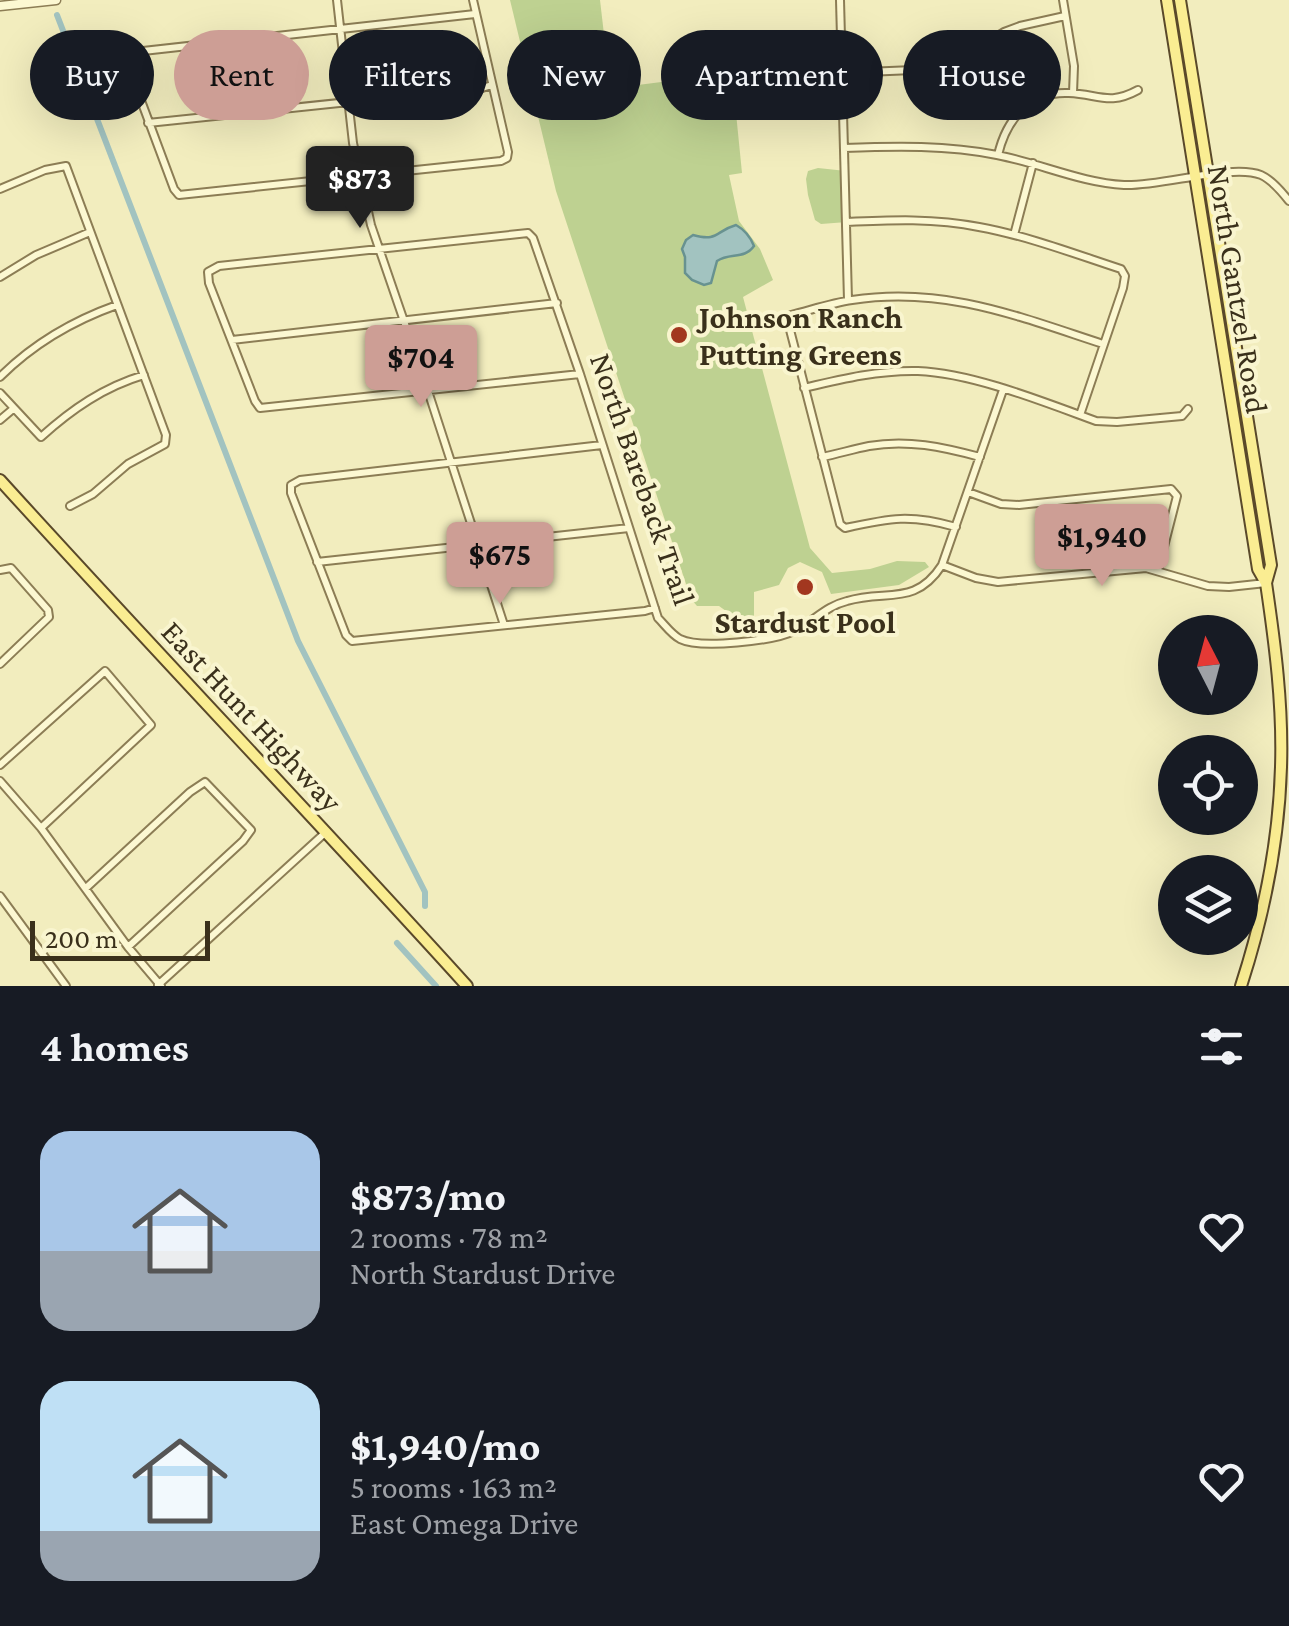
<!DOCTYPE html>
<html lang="en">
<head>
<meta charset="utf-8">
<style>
  body { margin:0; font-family:"Crimson Pro",serif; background:#242831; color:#f1f3f6; height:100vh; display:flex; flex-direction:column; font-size:38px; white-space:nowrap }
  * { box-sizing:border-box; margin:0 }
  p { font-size:32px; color:#9ea1a6 }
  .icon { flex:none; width:55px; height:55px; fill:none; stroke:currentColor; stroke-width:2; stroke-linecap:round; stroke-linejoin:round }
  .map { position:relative; height:986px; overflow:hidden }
  .details { display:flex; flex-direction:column; background:#171b24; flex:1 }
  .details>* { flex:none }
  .guide { position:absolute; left:30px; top:30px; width:1230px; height:90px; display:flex; gap:20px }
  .needle { width:65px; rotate:354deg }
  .fabs { position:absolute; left:1158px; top:615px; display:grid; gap:20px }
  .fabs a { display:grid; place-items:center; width:100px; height:100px; border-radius:50%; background:#171b24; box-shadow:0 10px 40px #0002; font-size:50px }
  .scale { position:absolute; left:30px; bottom:25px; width:180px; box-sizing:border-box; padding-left:10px; border:5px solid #3a301b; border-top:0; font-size:28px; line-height:35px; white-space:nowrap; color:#3a301b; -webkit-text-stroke:8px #f9f5cf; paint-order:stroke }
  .price { position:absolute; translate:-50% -85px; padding:0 22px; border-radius:10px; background:#cd9e95; color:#111; font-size:32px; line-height:65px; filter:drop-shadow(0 2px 5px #0008) }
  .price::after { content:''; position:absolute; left:50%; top:60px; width:30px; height:22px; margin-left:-15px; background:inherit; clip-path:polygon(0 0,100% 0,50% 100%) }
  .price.selected { background:#222; color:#fff }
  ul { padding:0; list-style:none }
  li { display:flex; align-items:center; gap:30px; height:250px; padding:0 40px }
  li span { display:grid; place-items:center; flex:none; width:280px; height:200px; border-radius:30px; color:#555 }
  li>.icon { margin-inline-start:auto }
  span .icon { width:120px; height:120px; fill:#fffc; stroke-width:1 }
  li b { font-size:42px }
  h2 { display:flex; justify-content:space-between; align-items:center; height:120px; padding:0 40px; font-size:42px }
  .tag { padding:0 35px; border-radius:45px; background:#171b24; box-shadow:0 10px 40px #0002; font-size:35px; line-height:90px }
  .tag.selected { background:#cd9e95; color:#111 }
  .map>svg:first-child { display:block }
  .green { fill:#bed191 }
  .water { fill:#a2c3c0; stroke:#689290; stroke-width:2.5 }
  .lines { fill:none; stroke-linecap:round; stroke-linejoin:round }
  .canal { stroke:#a2c3c0; stroke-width:6 }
  .minor-casing { stroke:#8c7d55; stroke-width:10 }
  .tertiary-casing { stroke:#8c7d55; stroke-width:11 }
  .primary-casing { stroke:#5a492a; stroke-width:14 }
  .minor { stroke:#fcf8d2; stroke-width:6 }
  .tertiary { stroke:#fcf8d2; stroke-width:8 }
  .primary { stroke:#faed92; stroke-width:10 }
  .poi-dot { fill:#a2371f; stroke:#f9f5cf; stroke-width:4 }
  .labels { text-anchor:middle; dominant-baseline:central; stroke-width:8; stroke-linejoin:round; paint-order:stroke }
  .street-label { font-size:32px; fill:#3a301b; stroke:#f9f5cf }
  .poi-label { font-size:32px; font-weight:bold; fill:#3a301b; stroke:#f9f5cf; text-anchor:start }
</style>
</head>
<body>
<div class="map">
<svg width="1289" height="986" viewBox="0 0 1289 986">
  <rect width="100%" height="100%" fill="#f2edbe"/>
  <path class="green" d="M510,0H600L608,69L629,82L630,86L732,73L742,173L729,175L739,221L760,249L773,280L743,297L810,548L832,573L870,569L897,561L925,562L929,567L899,585L831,594L822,572L800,562L788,568L779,585L754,592V615L747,626L719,606H697L691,599L556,191Z
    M818,168L846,171L847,222L821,224L815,220L808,195L806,179L808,171Z"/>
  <path class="water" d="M736,225C745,230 750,236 754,246C744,260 730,252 717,261L711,283L704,285L692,280L685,273V257L682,249L686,240L693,235C719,242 715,231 736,225Z"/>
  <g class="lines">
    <path class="canal" d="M57,15L298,641L425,892V906
      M397,943L436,986"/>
    <defs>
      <path id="minor" d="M337,0L353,143L371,225L428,391L504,625
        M473,0L508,152L507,158L501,161L179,195L174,189L127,63L126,55L134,52L475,14
        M840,0L848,300
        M1063,0L1074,66L1073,93
        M842,73L937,69L956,62L1004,32L1020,26L1065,16
        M148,123L482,88L492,85
        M844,148C896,146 947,145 997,155C1039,163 1082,183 1124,185C1160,187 1233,163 1261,175C1272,180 1282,192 1289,201
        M998,155C1006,120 1029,91 1069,93C1098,94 1109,106 1138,90
        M0,189L45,170L66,166L166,435L165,444L128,464L93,494L70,506
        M847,222C891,220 935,218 979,227C1028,236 1075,254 1121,269L1125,276L1123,288L1080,415
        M1014,235L1033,163
        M0,277L36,255L90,232
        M232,340L557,303
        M580,374L260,408L255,401L209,283L208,272L219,266L528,233L533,238L580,374L658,618C665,625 671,634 680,639C700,649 774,641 794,631C813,622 826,606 847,601C886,589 915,607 942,565L1003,390
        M0,377C34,343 72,321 117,305
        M804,388C842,379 879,370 918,371C972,373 1044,402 1096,421L1117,422L1182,416L1188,409
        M0,393L41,437C72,409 104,387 144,375
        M0,420L13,409
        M602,445L300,480L291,485V493L346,635L352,641L645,611L655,608
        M822,457C838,454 853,449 869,446C907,439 943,447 980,457
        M968,492L1001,504L1019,505L1171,489L1177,496L1158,570
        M956,527C910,514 891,518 845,528L840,524L789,326L791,315C811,310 832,303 852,300C944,286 1017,316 1103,344
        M317,562L629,528
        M942,565L976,578L998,582L1146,568L1208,586L1229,587L1266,583
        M0,570L11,568L48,610L49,617L0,664
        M0,765L105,671L151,725L41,828
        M0,781L41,828L128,947L161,986
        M86,888L190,792L205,782L251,830L243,841L128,947
        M0,896L66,986
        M158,985L326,832"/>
      <path id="tertiary" d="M0,6L56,0"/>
      <path id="primary" d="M1167,0L1258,569L1266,583
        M1180,0L1271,565L1266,583C1275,644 1283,705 1281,767C1279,841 1264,915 1241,986
        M0,480C154,650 313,816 467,986"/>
    </defs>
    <use href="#minor" class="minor-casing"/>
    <use href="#tertiary" class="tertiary-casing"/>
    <use href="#primary" class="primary-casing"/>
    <use href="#minor" class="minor"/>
    <use href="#tertiary" class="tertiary"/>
    <use href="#primary" class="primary"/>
  </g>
  <g class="poi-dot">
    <circle cx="679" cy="335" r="10"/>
    <circle cx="805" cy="587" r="10"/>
  </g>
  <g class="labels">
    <g class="street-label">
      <text transform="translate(1238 289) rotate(81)">North Gantzel Road</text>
      <text transform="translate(643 479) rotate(71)">North Bareback Trail</text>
      <text transform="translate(252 716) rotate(47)">East Hunt Highway</text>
    </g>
    <g class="poi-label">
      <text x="699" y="317">Johnson Ranch<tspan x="699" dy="37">Putting Greens</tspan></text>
      <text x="805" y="622" text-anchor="middle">Stardust Pool</text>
    </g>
  </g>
</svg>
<div class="fabs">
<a><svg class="needle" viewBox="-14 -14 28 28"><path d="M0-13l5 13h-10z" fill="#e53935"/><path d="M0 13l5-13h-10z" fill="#9ea1a6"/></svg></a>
<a><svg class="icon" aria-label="locate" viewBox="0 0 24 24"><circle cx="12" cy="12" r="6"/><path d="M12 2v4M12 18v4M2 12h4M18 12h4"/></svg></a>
<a><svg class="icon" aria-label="layers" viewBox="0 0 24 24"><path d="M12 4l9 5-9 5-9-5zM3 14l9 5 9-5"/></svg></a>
</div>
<div class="scale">200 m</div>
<b class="price selected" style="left:360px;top:231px">$873</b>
<b class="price" style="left:421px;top:410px">$704</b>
<b class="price" style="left:1102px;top:589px">$1,940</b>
<b class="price" style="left:500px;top:607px">$675</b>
<div class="guide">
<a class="tag">Buy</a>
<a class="tag selected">Rent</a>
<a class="tag">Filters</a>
<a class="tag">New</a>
<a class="tag">Apartment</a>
<a class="tag">House</a>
</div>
</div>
<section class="details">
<h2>4 homes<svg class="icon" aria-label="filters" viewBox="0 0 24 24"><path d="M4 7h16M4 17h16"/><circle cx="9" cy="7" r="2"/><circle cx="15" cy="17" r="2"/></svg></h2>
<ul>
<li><span style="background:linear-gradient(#a9c7e8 60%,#9aa5b1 0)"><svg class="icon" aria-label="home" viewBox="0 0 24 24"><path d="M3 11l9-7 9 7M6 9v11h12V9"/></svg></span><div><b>$873/mo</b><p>2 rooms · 78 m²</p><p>North Stardust Drive</p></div><svg class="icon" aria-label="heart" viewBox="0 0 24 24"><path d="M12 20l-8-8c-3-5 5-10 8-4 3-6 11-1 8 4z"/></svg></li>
<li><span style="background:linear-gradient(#bfe0f5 75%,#9aa5b1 0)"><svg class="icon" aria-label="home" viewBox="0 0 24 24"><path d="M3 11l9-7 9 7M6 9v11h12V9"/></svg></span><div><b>$1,940/mo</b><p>5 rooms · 163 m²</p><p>East Omega Drive</p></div><svg class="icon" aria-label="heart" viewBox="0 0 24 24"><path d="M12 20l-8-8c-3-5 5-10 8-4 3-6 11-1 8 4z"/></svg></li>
</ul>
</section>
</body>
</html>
